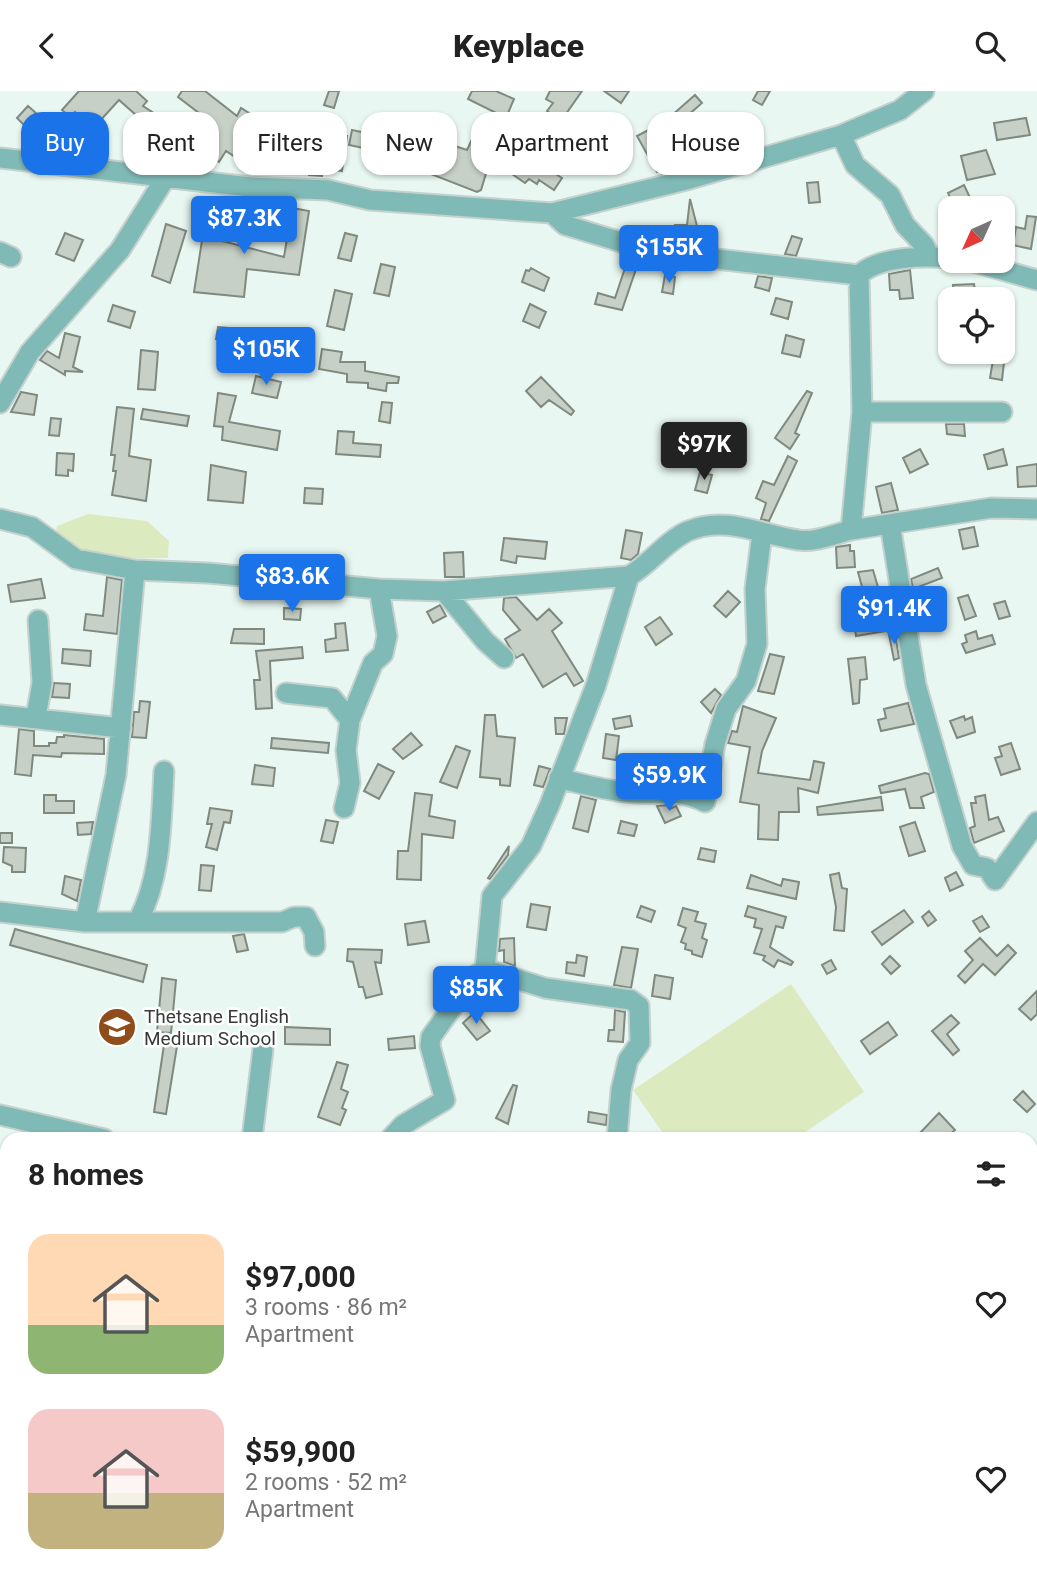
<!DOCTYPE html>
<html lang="en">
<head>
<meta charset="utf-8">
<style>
  body { margin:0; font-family:Roboto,sans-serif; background:#f6f6f6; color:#222; height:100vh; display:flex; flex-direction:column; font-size:26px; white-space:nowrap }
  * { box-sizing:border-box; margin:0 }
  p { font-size:23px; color:#767676 }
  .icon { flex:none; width:38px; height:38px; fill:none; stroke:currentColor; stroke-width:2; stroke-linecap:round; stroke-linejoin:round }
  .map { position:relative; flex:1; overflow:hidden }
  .drawer { position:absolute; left:0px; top:1041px; width:1038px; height:450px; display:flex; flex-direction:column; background:#fff; border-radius:21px 21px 0 0; box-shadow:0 2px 5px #0004 }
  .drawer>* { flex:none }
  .guide { position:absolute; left:21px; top:21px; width:996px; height:63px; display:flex; gap:14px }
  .needle { width:46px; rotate:225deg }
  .fabs { position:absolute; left:938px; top:105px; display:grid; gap:14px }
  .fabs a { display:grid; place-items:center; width:77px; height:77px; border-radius:14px; background:#fff; box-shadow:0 2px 5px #0004; font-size:35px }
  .price { position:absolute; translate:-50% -60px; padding:0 16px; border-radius:7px; background:#1a73e8; color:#fff; font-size:23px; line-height:46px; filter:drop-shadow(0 2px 4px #0008) }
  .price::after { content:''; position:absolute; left:50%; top:42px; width:21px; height:16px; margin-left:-10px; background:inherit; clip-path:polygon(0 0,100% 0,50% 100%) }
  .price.on { background:#222; color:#fff }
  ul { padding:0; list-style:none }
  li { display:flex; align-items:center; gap:21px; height:175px; padding:0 28px }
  li span { display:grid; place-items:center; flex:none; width:196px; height:140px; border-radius:21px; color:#555 }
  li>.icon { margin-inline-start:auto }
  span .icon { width:84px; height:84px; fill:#fffc; stroke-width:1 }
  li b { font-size:30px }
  h2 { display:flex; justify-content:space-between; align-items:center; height:84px; padding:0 28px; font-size:30px }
  .chip { padding:0 24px; border-radius:21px; background:#fff; box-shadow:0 2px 5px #0004; font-size:24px; line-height:63px }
  .chip.on { background:#1a73e8; color:#fff }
  header { display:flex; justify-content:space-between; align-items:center; height:91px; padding:0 28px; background:#fff; font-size:32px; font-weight:800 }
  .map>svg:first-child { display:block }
  .green { fill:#dceac0 }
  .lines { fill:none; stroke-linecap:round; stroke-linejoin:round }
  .stream { stroke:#84c9d9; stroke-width:4.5 }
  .building { fill:#c6d0c6; stroke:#7f897f; stroke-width:2 }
  .minor-casing { stroke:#c4d1cc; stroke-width:23 }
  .minor { stroke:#80bab6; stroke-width:19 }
  .labels { text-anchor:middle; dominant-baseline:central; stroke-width:5; stroke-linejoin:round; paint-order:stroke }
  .poi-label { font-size:19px; fill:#363b39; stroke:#fff; text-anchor:start }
</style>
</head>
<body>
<header><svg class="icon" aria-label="back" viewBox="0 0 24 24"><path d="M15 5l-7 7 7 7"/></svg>Keyplace<svg class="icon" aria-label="search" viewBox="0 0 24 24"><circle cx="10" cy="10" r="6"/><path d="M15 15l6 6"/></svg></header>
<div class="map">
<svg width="1037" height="1490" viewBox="0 0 1037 1490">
  <rect width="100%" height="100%" fill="#e8f7f1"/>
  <path class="green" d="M88,423L147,430L169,450L168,467C130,467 84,472 56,442L57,435Z
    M791,893L864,1001L795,1048H667L633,999Z"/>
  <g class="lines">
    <path class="stream" d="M1031,1068L1037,1060
      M0,1128L7,1132
      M465,1484L468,1490
      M786,1490L790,1484"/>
  </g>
  <path class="building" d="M79,0H136L147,10L143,15L163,28L155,41L119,9L98,32L92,27L87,32L75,21L70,26L62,19Z
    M182,0H205L237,25L241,17L276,39L252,77L226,60L219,71L206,63L199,72L190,64L206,44L200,40L208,29L178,6Z
    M329,0H339L334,17L324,14Z
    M472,0H496L514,8L506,27L468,8Z
    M550,0H582L561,30L547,20L553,12L546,8Z
    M604,0H629L621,12Z
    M758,0H770L762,14L753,9Z
    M695,4L702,12L678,33L671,25Z
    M28,15L36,22L25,35L17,27Z
    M1026,27L1030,44L997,49L994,32Z
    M719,34L726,45L715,53L707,42Z
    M656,35L676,71L657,81L637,45Z
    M352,39L381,45L378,60L349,54Z
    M313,43L347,45L342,80L322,77V85L309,84Z
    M474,44L495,53L481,99L477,101L423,80L428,60L448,65L452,54L467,59Z
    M579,47L589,50L580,72L571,69Z
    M986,59L995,83L967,89L961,65Z
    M524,63L562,87L554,99L539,89L537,93L529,88L525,92L512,83Z
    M818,91L820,111L809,112L807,92Z
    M964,94L973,113L955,117L948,102Z
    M690,108L698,139L692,140L693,148L675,149V134H687Z
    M212,116L227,119L222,150L284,166L292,117L309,120L299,184L247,178L244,206L194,201L205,130L209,131Z
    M1027,125L1036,126L1031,158L1013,154L1016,136L1025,138Z
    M166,133L186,140L170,192L152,185Z
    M65,142L83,149L74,170L56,163Z
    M345,142L357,145L351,170L338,167Z
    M792,145L802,148L796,165L785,163Z
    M381,173L395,176L389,205L374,202Z
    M626,174L636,178L622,219L595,213L598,202L615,207Z
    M531,177L549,187L544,200L522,191L526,179L529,180Z
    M910,179L913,207L900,208L899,199H890L889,183Z
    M665,184L675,186L673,203L662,201Z
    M758,185L772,187L769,200L755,196Z
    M974,193L976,206L954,208L953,194Z
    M335,199L352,203L344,239L327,235Z
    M776,207L792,211L788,228L771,223Z
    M530,213L546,221L539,237L523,230Z
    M113,214L135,221L130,237L108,230Z
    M218,236L228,237L227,249L216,248Z
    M65,242L80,246L73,276L83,281L65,280V284L40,269L47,260L59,267Z
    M786,244L804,249L800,266L782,262Z
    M322,258L342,261L340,271H365V280L399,286L398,292H387L386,300L368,297V292L347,291V283L319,278Z
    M141,259L158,261L155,299L138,298Z
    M993,269L1004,271L1002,289L990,287Z
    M256,285L281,291L277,307L252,302Z
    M541,286L574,320L571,324L549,309L541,316L526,300Z
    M807,300L812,302L795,342L799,344L790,358L775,347Z
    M21,301L37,304L34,324L11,321Z
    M218,302L236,305L229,331L280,340L277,359L222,349L223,336L214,335Z
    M382,311L392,312L390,332L379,330Z
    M117,316L134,318L129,365L151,369L146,410L112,404L116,380H113L115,364H111Z
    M143,318L189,325L187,335L141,328Z
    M51,327L61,328L59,345L49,344Z
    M946,333H964L965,345L947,343Z
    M338,340L354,341L353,352L381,354L380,366L336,363Z
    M920,358L928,373L910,382L903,367Z
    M1003,358L1007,374L988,378L984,364Z
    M57,362L74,363L73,380L68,379V385L56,384Z
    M788,365L797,370L769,430L761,428L766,412L756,407L763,390L774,394Z
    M1037,373V395L1018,396L1017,376Z
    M211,374L246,381L243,412L208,409Z
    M700,381L712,384L707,402L695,399Z
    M891,392L898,419L882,422L876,396Z
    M305,397L323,398L322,413L304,412Z
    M974,436L978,455L963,458L959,439Z
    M626,439L642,442L638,463L631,469L621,467Z
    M504,447L547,451L545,468L517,465L516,472L501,469Z
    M850,454V460H854L855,476L837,477L836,456Z
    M463,461L464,486H445L444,462Z
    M938,477L942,487L913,498L911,488Z
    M873,479L880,503L865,507L858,481Z
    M107,486L122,489L117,543L84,539L86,523L103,525Z
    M41,488L45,507L11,511L8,494Z
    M728,500L740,511L726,526L714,515Z
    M968,504L976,525L965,529L958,507Z
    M516,506L537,529L549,518L562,532L552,540L583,590L574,595L566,582L543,596L523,563L516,567L505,548L520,539L503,519L504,507Z
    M1005,510L1010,525L999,528L994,513Z
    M440,514L446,525L433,532L427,521Z
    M284,517L301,518L300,529L284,528Z
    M884,525L886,540L856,545L854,530Z
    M660,526L672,543L656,554L645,536Z
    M345,532L348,559L326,561L325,549L336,547L335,533Z
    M234,538H264V553L231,552Z
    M976,540L978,548L992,544L995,553L966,562L962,553L967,551L965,544Z
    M895,542L899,567L894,569L889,544Z
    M302,556L303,567L270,570L272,617L256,618L254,589H260L256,560Z
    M63,558L91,560L90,575L62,572Z
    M770,563L784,566L774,603L758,600Z
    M865,566L867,588L860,589L859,612L853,613L848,568Z
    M54,592L70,593L69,607L52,606Z
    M715,598L721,604L711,622L701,611Z
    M140,610L150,611L146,647L132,646L134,621H139Z
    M908,612L914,633L881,640L878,629L886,627L884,618Z
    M743,615L776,627L762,660L758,682L810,689L814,670L824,672L818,702L798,697L799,721H779L778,749L758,748L759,714L740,711L750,656L728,652L732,640L737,641Z
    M485,624H495L497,645L515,647L510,695L500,694V688L480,686Z
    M630,625L632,635L615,638L613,628Z
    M964,625L965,629L972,626L975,641L957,647L950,630Z
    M555,627H567L564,643H556Z
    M19,638L34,640V655H49V652H56L57,646H64V644L104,648V663L62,662L61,666L33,664L31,685L15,683Z
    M411,642L422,654L403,668L393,658Z
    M606,643L619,645L616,669L603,667Z
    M272,647L329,652L328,662L271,657Z
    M1011,652L1020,678L1001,684L995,667L1002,665L999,656Z
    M456,655L470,660L457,697L440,691Z
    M378,673L394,681L379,708L364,700Z
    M255,674L275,677L273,695L252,693Z
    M539,675L550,678L543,696L534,694Z
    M678,678L698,680L696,690L677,688Z
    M925,682L929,683L934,701L921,706L924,717H910L905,698L881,702L879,695Z
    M415,702L432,704L429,725L455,730L453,747L422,743L421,789L397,788L398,760H408Z
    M44,704H56V710H74V722H44Z
    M985,704L989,729L998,726L1004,740L974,752L970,737L975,735L971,712H976L975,706Z
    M581,705L596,709L588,741L573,737Z
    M881,706L883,719L818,724L817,716Z
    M668,714L670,718L676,715L681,725L665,732L657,715Z
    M210,717L232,720L230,732L224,731L217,759L206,756L212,733H207Z
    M326,729L338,731L333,752L321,750Z
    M621,730L637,734L634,745L618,742Z
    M93,731L91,743L78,744L77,732Z
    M915,731L925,760L909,765L900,736Z
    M0,742H12V752H0Z
    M509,755L508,764L490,788L488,787Z
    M4,756L26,757L25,781H12V775L3,771Z
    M701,757L716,760L714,771L698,768Z
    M201,774L214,775L211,800L199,799Z
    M956,781L963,794L950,800L945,787Z
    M839,782L842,797L847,798L844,840L834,839L836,816L830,784Z
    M751,784L781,795L783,788L799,791L796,808L747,797Z
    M65,785L81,789L77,810L62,803Z
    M531,813L550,816L546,839L527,836Z
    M641,815L655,820L651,831L637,826Z
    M748,815L786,826L783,837L776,835L770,856L793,871L791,874L778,869L774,876L763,869L765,865L754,862L762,838L754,836L756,828L745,825Z
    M683,817L698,821L695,830L706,833L702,847L707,849L702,866L692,863V860L685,858L686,853L681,851L686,837L678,834Z
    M904,819L913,831L882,854L872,841Z
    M929,820L936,829L928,835L922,826Z
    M982,825L989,836L980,841L973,830Z
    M425,830L429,851L408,854L405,833Z
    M15,838L147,874L143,891L10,854Z
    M244,843L248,859L237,861L233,845Z
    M514,847L515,875L504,871V859L499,860L500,848Z
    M980,847L997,865L1008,854L1016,862L995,884L983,873L965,892L958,885L973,869L965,860Z
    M622,856L638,858L631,897L614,894Z
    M348,858L382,859L381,872L375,871L382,903L366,907L363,896H359L353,871L347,870Z
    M577,864L587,866L584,885L566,882L567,871L576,872Z
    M890,865L900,875L891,883L882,873Z
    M831,869L836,878L827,883L822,874Z
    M655,884L673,887L670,908L652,905Z
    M162,887L176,889L171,942L157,941Z
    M1037,900V923L1031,929L1019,918Z
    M615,919L625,921L623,951L608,950L609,939H614Z
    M475,921L490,940L477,949L463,932Z
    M951,924L959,932L947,943L959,959L953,964L932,940Z
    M888,931L897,944L870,963L861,950Z
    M285,936L330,938V954L285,953Z
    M414,945L415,957L389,959L388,948Z
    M165,947L178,949L166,1023L154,1021Z
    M337,971L348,974L341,998L348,1001L342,1017L346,1019L340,1034L318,1026Z
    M513,994L517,995L508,1033L496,1027Z
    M1023,1000L1035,1013L1027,1021L1014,1009Z
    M589,1021L607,1024L606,1034L588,1031Z
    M939,1022L955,1039L945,1048H924L919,1043Z"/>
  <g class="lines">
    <defs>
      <path id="minor" d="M841,44L855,74L890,104L905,134L924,154L929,165
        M0,67L250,96L328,99L370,109L552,122L690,88L841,44L900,19L924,0
        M552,122L565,134L654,161L859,184C879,165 924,165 950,167
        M0,161L11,166
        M970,170L1037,189
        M0,312L30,261L120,159L166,86
        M862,321H1002
        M0,428L32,436L76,468L135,479L208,482L379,498L444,500L629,485
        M890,433L916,594L962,755L973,774L987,777L995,789L1037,731
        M851,439L991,417L1037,418
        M444,500L485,550L504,567
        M286,602L332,607L350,629
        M0,624L121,637
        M36,626L42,592L38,529
        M559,687C584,694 609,700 635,702C663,704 678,697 705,711L715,653L726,618L746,590L757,553L755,498L762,442
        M344,717L350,692L346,659L350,629L373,572L383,563L387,545L379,498
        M0,821L85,831H282L294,826H306L314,841L315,855
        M138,830C162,785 161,729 164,680
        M85,831L116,684L135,479
        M485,878L545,897L631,909L639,915L640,952L628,969L621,999L617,1048
        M0,1024L104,1048
        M252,1048L263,958
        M390,1048L403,1034L445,1009L430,955L431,946L474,886L485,878L492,805L531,755L550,713L596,594L629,485C650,473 666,450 688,440C726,424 761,444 798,449C814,452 835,443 851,439L862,321L859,184
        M14,1484L22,1490"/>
    </defs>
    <use href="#minor" class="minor-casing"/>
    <use href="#minor" class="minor"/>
  </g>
  <defs>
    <symbol id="school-disc" viewBox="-11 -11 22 22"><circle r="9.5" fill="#8f4d1b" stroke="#fff"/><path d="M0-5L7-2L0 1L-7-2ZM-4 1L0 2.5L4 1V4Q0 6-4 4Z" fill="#fff"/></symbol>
  </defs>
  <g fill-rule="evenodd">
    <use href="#school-disc" x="95" y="914" width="44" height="44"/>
  </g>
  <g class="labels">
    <g class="poi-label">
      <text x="144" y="925">Thetsane English<tspan x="144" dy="22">Medium School</tspan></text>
    </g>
  </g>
</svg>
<div class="fabs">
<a><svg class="needle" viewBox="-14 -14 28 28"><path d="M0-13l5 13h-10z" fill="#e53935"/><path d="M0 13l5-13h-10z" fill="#767676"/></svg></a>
<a><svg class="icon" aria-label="locate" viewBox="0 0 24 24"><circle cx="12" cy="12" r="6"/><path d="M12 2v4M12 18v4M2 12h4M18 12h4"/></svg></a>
</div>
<b class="price" style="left:244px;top:165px">$87.3K</b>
<b class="price" style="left:669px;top:194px">$155K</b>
<b class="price" style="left:266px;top:296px">$105K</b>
<b class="price on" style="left:704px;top:391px">$97K</b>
<b class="price" style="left:292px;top:523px">$83.6K</b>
<b class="price" style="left:894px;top:555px">$91.4K</b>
<b class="price" style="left:669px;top:722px">$59.9K</b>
<b class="price" style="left:476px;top:935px">$85K</b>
<div class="guide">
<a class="chip on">Buy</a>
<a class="chip">Rent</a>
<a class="chip">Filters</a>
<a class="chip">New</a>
<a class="chip">Apartment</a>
<a class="chip">House</a>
</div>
<section class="drawer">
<h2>8 homes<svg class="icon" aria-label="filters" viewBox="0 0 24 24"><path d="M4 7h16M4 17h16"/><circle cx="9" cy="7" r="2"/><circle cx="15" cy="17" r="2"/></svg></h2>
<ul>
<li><span style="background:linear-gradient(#ffd9b3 65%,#8fb573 0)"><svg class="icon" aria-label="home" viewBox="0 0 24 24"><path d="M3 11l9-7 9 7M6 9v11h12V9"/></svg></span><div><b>$97,000</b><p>3 rooms · 86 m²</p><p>Apartment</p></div><svg class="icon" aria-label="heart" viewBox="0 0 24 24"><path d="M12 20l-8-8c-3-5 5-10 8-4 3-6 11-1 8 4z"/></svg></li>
<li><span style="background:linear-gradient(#f6c9c9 60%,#c2b280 0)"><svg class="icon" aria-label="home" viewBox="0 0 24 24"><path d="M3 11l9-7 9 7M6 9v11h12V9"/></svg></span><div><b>$59,900</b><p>2 rooms · 52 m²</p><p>Apartment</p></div><svg class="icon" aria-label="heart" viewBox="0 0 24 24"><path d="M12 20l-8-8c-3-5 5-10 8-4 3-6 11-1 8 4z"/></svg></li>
</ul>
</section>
</div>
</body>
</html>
